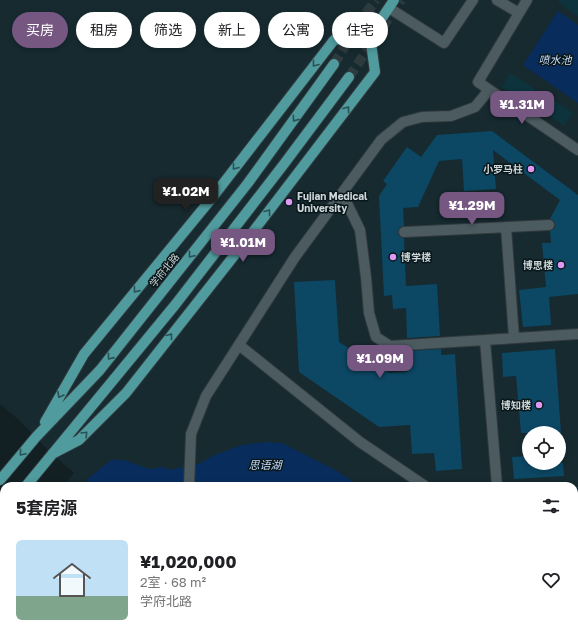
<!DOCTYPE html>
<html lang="zh">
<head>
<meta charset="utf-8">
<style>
  body { margin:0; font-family:"Golos Text","Noto Sans SC",sans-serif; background:#f6f6f6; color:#202124; height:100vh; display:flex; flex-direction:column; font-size:15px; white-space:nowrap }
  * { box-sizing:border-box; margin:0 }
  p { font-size:13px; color:#757577 }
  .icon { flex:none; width:22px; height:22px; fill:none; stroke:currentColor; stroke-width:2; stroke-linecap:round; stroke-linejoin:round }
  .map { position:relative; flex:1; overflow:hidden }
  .details { position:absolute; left:0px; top:482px; width:578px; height:156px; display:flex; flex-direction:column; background:#fff; border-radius:12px 12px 0 0; box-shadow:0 2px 6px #0003 }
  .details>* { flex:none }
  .hud { position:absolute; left:12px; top:12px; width:554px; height:36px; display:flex; gap:8px }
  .fabs { position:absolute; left:522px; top:426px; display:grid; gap:8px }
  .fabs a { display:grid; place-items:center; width:44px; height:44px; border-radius:50%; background:#fff; box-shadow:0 2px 6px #0003; font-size:20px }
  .price { position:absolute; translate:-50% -34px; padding:0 9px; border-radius:8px; background:#755781; color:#fff; font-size:13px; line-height:26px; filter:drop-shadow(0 1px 2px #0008) }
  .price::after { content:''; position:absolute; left:50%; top:24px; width:12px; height:9px; margin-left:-6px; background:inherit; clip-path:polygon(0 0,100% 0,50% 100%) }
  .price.selected { background:#222; color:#fff }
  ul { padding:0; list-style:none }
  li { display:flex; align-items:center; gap:12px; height:100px; padding:0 16px }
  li+li { border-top:1px solid #e0e0e0 }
  li span { display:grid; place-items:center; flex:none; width:112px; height:80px; border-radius:6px; color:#555 }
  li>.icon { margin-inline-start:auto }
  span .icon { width:48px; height:48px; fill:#fffc; stroke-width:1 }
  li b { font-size:17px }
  h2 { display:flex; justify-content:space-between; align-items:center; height:48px; padding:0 16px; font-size:17px }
  .chip { padding:0 14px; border-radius:18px; background:#fff; box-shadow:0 2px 6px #0003; font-size:14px; line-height:36px }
  .chip.selected { background:#755781; color:#fff }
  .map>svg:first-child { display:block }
  .built { fill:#162a30; fill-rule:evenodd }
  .green { fill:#0d343d }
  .water { fill:#082d5d }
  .building { fill:#0c4764 }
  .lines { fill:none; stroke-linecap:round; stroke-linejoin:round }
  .major-tunnel { stroke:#2e3b3e; stroke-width:10; stroke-dasharray:10 5; stroke-linecap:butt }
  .minor-casing { stroke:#323a3e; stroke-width:12 }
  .major-casing { stroke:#323a3e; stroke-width:12 }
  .minor { stroke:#4c5b60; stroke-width:10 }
  .major { stroke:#509b9e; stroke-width:10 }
  .oneway { stroke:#295255 }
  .poi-dot { fill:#dd99f3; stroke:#09171a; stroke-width:1.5 }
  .labels { text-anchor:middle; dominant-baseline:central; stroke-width:3; stroke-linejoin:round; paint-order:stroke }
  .poi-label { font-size:10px; font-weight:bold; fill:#cdd6d8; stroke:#09171a; text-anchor:end }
  .street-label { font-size:10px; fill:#cdd6d8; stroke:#09171a }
  .water-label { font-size:11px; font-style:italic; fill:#c6ddfc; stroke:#09171a }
</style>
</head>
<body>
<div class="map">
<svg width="578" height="638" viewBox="0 0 578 638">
  <rect width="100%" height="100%" fill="#122023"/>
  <path class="built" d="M0,0H578V638H0V567L4,560V634H574V486H63L74,473L52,454L20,421L0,404ZM529,433H559V463H529Z"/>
  <path class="green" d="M559,0H578V16L558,2Z
    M510,73L535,89L526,103L502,87Z
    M543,93L573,113L564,126L535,105Z"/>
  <path class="water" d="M558,11L578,25V103L523,65Z
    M267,442L282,443L335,470L360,486H83L89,478L111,460H124L149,469L163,467L170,470L201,463L212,456L242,445Z
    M578,611V638H557L560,634H574V612Z
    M14,634H74L77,638H17Z
    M257,634H486L488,638H257Z"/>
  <path class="building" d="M492,131L578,195V294L549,297L551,325L523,327L519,290L546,287L542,243H551L550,231L555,228V225L554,221L550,219L560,200L493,150L496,189L464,191L462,159L439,161L418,207L403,208L404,226L400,227L398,232L399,236L404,238L406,286L437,284L440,336L407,338L406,308L393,309L392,295L384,296L379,196L387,184L383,181L407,147L421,157L437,135Z
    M335,280L339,342L389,373L407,372V357H408V351L441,349V355L455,354L462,469L436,471L434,453L412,454L410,425L379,427L299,372L294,282Z
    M555,349L561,433H521L516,376L503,377L502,353Z
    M529,456V463H563L564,476L514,479L512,457Z"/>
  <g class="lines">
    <path class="major-tunnel" d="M334,64L361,20L376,0
      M349,77L401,0"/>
    <defs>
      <path id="minor" d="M497,0L519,13
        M527,0L478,82L578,150
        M389,8L444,43L473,0
        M342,193L360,230L366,277L369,313L376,337L390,346L485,340
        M506,227L514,338
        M404,232L549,225
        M239,345L360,442L425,486
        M189,486L191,434L206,396L295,257L381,140L403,122L422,117L451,116L475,107L489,90
        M497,486L485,340L578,334
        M574,504H578
        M193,634V638"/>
      <path id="major" d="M45,422L84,354L212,198L334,40L370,36
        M52,454L79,440L126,393L252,233L375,72L370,36L394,0
        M0,480L36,437L100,370L248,183L334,64
        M26,486L175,305L284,164L349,77
        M0,516L4,511"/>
    </defs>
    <use href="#minor" class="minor-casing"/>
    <use href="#major" class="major-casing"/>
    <use href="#minor" class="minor"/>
    <use href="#major" class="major"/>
  </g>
  <defs><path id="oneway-chevron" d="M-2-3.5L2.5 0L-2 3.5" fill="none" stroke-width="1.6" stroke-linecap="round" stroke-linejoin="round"/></defs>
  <g class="oneway">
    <use href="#oneway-chevron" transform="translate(315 64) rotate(128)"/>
    <use href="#oneway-chevron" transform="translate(347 109) rotate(-53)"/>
    <use href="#oneway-chevron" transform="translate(295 119) rotate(125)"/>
    <use href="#oneway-chevron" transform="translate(235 167) rotate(128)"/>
    <use href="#oneway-chevron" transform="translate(268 212) rotate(-53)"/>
    <use href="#oneway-chevron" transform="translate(191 255) rotate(129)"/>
    <use href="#oneway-chevron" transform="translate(136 290) rotate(129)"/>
    <use href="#oneway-chevron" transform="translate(170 336) rotate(-52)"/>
    <use href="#oneway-chevron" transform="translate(110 357) rotate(129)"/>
    <use href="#oneway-chevron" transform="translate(60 395) rotate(120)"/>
    <use href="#oneway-chevron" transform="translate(85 434) rotate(-46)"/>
    <use href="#oneway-chevron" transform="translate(22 453) rotate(130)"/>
  </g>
  <g class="poi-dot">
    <circle cx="531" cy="169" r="4"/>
    <circle cx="289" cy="202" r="4"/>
    <circle cx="393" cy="257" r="4"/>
    <circle cx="561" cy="265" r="4"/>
    <circle cx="539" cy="405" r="4"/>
  </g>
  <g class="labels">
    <g class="poi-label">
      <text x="523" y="169">小罗马柱</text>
      <text x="297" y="196" text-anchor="start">Fujian Medical<tspan x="297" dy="12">University</tspan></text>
      <text x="401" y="257" text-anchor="start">博学楼</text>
      <text x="553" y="265">博思楼</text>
      <text x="531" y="405">博知楼</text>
    </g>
    <g class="street-label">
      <text transform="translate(164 270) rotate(-51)">学府北路</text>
    </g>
    <g class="water-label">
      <text x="555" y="59">喷水池</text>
      <text x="265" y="464">思语湖</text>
    </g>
  </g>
</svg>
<div class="fabs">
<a><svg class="icon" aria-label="locate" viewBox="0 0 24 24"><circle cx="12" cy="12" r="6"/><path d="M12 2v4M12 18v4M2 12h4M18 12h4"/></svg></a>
</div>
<b class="price" style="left:522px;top:125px">¥1.31M</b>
<b class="price selected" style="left:186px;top:212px">¥1.02M</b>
<b class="price" style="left:472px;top:226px">¥1.29M</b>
<b class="price" style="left:243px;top:263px">¥1.01M</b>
<b class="price" style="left:380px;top:379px">¥1.09M</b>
<div class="hud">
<a class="chip selected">买房</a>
<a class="chip">租房</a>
<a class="chip">筛选</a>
<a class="chip">新上</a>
<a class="chip">公寓</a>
<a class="chip">住宅</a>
</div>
<section class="details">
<h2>5套房源<svg class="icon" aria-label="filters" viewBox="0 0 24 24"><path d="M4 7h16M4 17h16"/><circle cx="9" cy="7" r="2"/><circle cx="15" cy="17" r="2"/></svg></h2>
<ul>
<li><span style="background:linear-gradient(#bfe0f5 70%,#7fa58c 0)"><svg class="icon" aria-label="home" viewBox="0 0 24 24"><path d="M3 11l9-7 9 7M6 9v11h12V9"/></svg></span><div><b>¥1,020,000</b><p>2室 · 68 m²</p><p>学府北路</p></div><svg class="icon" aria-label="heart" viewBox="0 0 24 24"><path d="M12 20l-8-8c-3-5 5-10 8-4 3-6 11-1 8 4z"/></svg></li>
</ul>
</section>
</div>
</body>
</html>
